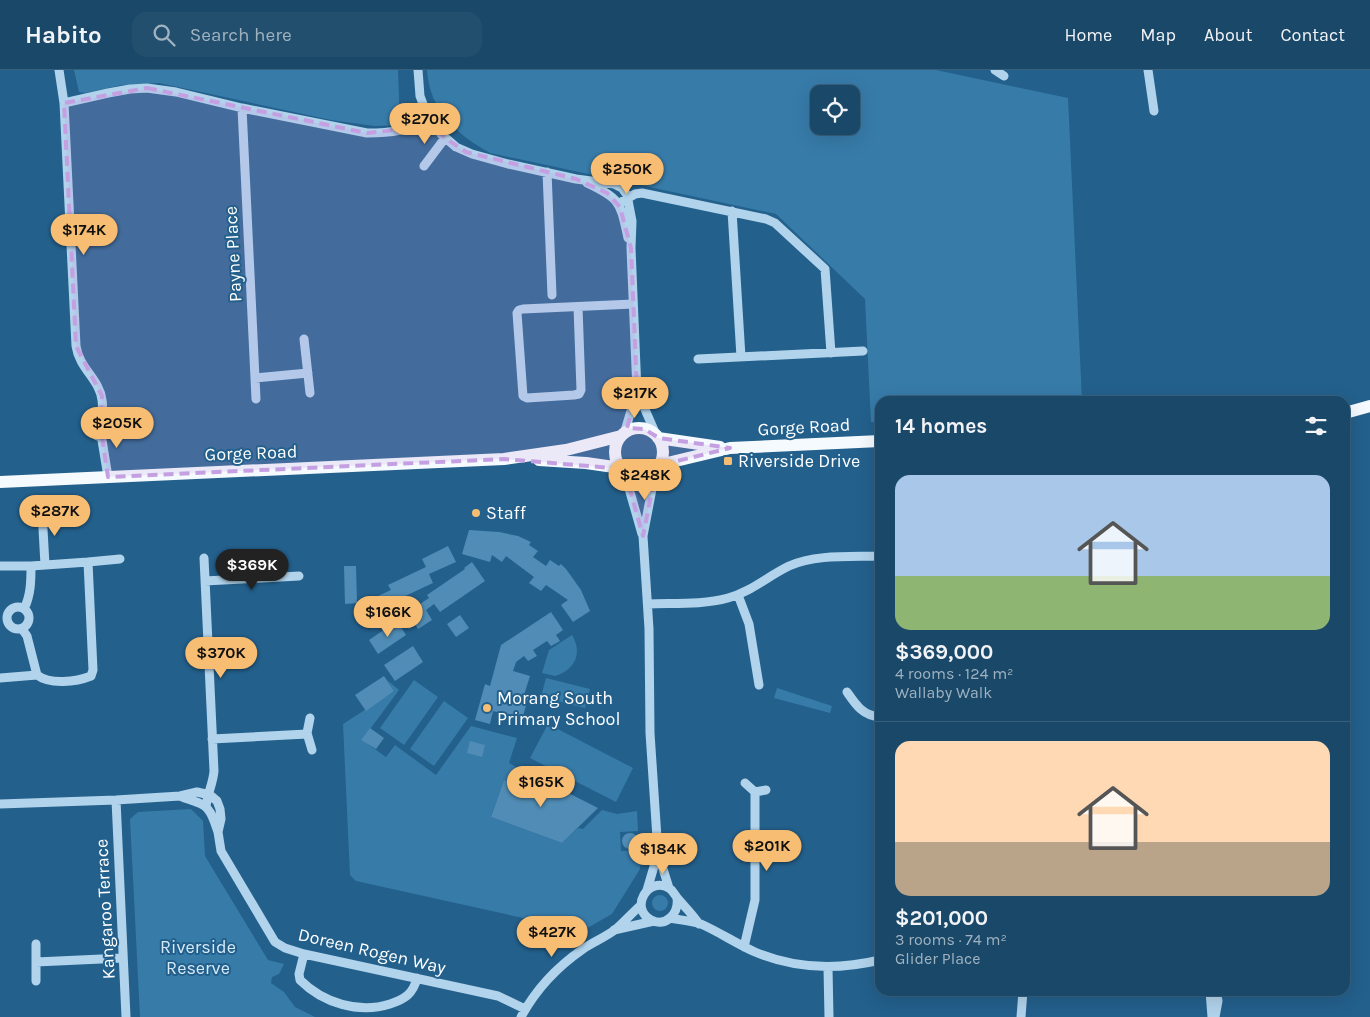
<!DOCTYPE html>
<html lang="en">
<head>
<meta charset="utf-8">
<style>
  body { margin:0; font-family:Karla,sans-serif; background:#234f6f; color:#f1f3f6; height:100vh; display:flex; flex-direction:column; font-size:19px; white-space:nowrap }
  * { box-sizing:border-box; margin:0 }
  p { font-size:16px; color:#9fb2c0 }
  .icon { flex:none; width:28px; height:28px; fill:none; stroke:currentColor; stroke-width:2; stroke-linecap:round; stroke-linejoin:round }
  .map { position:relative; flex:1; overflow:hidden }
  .details { position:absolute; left:875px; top:326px; width:475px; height:600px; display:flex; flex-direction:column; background:#1a4869; border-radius:15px; box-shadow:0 5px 20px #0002,0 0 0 1px #38607d }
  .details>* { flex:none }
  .fabs { position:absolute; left:810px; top:15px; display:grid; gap:10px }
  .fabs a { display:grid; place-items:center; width:50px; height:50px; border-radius:10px; background:#1a4869; box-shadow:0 5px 20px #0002,0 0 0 1px #38607d; font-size:25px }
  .price { position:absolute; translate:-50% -42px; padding:0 11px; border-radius:18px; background:#f6bd73; color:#111; font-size:16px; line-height:32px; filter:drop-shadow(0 1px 2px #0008) }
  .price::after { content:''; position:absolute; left:50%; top:30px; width:15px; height:11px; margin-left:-8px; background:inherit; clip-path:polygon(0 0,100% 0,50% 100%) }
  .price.active { background:#222; color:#fff }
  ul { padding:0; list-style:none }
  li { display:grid; align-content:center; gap:10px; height:265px; padding:0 20px }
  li+li { border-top:1px solid #38607d }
  li span { display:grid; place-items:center; height:155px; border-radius:15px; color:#555 }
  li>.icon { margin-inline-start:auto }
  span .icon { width:90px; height:90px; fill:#fffc; stroke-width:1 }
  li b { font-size:21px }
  h2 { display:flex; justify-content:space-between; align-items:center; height:60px; padding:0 20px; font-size:21px }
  header { display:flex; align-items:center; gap:30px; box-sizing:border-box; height:70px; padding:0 25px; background:#1a4869; border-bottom:1px solid #38607d }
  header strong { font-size:24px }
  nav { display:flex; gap:28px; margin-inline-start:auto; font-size:18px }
  .search { width:350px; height:45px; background:#234f6f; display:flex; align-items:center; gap:12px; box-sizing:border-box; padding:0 18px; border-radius:15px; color:#9fb2c0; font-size:19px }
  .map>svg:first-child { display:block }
  .green { fill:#377ba9; fill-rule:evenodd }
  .building { fill:#508cb5 }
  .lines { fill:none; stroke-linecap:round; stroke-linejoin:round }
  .minor { stroke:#b1d3eb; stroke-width:9 }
  .major { stroke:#f5fafe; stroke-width:12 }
  .marked { fill:#c4a0e2; fill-opacity:0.2; stroke:#c4a0e2; stroke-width:4; stroke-dasharray:10 6; stroke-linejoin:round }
  .poi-dot { fill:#f6bd73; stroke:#23608c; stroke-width:2 }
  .labels { text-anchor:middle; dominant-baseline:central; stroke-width:4; stroke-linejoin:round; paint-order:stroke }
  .street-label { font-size:18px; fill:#fff; stroke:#23608c }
  .poi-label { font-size:18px; fill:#fff; stroke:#23608c; text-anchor:start }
  .park-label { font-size:18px; fill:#d5eaf8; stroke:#23608c }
</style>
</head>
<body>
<header>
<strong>Habito</strong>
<div class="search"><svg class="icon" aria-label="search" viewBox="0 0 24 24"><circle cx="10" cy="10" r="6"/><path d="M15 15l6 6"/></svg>Search here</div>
<nav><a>Home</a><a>Map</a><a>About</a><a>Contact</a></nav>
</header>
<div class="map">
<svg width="1370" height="947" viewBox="0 0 1370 947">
  <rect width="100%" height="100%" fill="#23608c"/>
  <path class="green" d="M74,0H398L400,55L374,56L331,50L159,13L122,15L85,23L79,22Z
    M427,0H936L1068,28L1082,331H880V352H871L865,229L776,144L490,83C457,65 429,39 427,0ZM819,24H851V56H819Z
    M572,565C583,583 575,600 555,606L542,603L549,580Z
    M546,608L590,619L585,638L541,627Z
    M387,610L399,620L362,670L386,687L395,675L436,705L471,656L517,668L509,693L516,697L511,712L504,710L491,747L562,773L578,758L583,759L602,740L617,744L637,741L638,761L620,762L621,781L639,780L640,799L612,844L582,861L356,811L350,805L343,654L394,621Z
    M414,610L438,627L404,675L380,658Z
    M777,618L832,636L830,643L774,628Z
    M444,631L468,648L434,696L410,679Z
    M548,654L633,698L616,732L530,688Z
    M191,739L203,751L205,786L268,890L284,894L279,904L272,907L271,913L284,922L295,937L315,947H140L130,749L138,742Z
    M652 833a8 8 0 1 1 16 0a8 8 0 1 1-16 0Z"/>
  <path class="building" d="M469,460L499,462L518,466L531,472L529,475L538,481L533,487L546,496L550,490L559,496L561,494L566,499L581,520L590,541L573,552L561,535L568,530L546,515L541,521L529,513L534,507L506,486L502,492L492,485L490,492L462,484Z
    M448,476L456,492L429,504L433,513L401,528L398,535L385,541L378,526L391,520L388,515L426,497L422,489Z
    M472,492L485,511L440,542L434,534L426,540L432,550L418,559L415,554L409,559L401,547L429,528L427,525L465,499L464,498Z
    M344,496H356L357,533L345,534Z
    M551,542L563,560L556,565L560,571L551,576L547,571L533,580L537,586L528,591L524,586L516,592L513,601L530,606L524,625L529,626L522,649L493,641L490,654L475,650L485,614L490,616L501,575Z
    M460,545L469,558L456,567L447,554Z
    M397,551L406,565L378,584L369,570Z
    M413,576L423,592L395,611L384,595Z
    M384,606L394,621L366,641L355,625Z
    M370,658L384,668L376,679L361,670Z
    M470,671L485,675L482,687L467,683Z
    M519,698L598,738L562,773L491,747L504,710L514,713Z
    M622 771a8 8 0 1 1 16 0a8 8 0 1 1-16 0Z"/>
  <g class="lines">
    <path class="minor" d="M59,0L64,33L76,276C79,298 100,310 102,330C104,342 100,354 97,366
      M418,0L420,26L426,42L441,64L456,77L472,84L508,94L576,109L614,114L622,118L627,125L632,151L631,178L637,321L657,367
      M995,0L1004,6
      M1148,0L1154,41
      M64,33L108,23L130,19L147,18L176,22L242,38L367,63C389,63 411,61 429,48
      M242,38L256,329
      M401,57L426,42
      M424,96L445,68
      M547,102L552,225
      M587,113C621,129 620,132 628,168
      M618,134L635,124L642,123L766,149L775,153L825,199L831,283
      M732,141L741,287
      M578,237L581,320L579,324L574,325L527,328L523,326L517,243L519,240L523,239L633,234
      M304,269L310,323
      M698,289L863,281
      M255,308L308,303
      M100,358L108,407
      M624,364L637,321
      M656,398L643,466L649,559L650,663L658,783L669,818
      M624,401L642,464
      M42,441L45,495
      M204,488L214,701C213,714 207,724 206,737
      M88,492L120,489
      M0,496H31
      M205,511L299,506
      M738,525L749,554L759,615
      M648,534C674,533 703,535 728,528C751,522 768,506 789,496C816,484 851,487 880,486
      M7 548a11 11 0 1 1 22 0a11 11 0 1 1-22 0Z
      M22,559L27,566L37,605C50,615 76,612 91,606L93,600L88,492L31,496C31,510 31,525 24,539
      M0,608L37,605
      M847,622C856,635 863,646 880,647
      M310,648L307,663L312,680
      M212,669L307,664
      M745,713L755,722L766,720
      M180,726C186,729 192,730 199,733C211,737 214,751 218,762
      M116,730L126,947
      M0,734L116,730L180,726L197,722L210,725L217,731L220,739L221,749L218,762L221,781L272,867L275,872L285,878L304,884L498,926L525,939
      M647,820L658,783
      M677,828C679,843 666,858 651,850C629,838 648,806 669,818C674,821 675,826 679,830C686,838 693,845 699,854
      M670,848C680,850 691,851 701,854C719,862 737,874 755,882C795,899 838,900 880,890
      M614,860L654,851
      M36,874V911
      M744,877L755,830V722
      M304,884L299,904L300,910C323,933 359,944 390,934C405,929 413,924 417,908
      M36,892L123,888
      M828,898L829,947
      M1210,921L1212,947
      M521,947C536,919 557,897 583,879C593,872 606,867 616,859C624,852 632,843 641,835
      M1021,947L1023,921
      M1215,947L1218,931L1216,921"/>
    <path class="major" d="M1345,343L1370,336
      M615 382a24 24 0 1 1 48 0a24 24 0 1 1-48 0Z
      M658,368L720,377
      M539,390L586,393L621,398
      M659,395L730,378L880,371
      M0,412L504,389L566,380L621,366"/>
  </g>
  <path class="marked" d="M147,18L367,63L405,59L429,48L445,68L466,82L576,109L607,123L620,137L631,178L637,321L627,358L644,359L659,368L730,378L657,396L643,466L624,399L504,389L108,407L100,354L102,326L76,276L64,33Z"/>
  <g class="poi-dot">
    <rect x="723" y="386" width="10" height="10" rx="2.5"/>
    <circle cx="476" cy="443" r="5"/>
    <circle cx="487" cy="638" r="5"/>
  </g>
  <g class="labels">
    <g class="street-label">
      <text transform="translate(233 184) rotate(-93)">Payne Place</text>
      <text transform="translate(804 357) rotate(-3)">Gorge Road</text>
      <text transform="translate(251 383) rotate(-2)">Gorge Road</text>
      <text transform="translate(105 839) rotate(-93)">Kangaroo Terrace</text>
      <text transform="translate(372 881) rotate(13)">Doreen Rogen Way</text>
    </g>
    <g class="poi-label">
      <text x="738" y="391">Riverside Drive</text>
      <text x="486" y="443">Staff</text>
      <text x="497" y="628">Morang South<tspan x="497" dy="21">Primary School</tspan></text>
    </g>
    <g class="park-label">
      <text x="198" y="877">Riverside<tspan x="198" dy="21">Reserve</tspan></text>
    </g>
  </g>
</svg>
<div class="fabs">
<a><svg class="icon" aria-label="locate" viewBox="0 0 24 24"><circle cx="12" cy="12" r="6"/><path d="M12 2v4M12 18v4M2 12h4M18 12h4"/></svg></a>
</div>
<b class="price" style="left:425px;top:75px">$270K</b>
<b class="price" style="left:627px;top:125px">$250K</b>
<b class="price" style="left:84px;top:186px">$174K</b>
<b class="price" style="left:635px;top:349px">$217K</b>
<b class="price" style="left:117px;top:379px">$205K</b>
<b class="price" style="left:645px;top:431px">$248K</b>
<b class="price" style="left:55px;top:467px">$287K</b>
<b class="price active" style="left:252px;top:521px">$369K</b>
<b class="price" style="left:388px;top:568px">$166K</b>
<b class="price" style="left:221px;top:609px">$370K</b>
<b class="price" style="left:541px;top:738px">$165K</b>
<b class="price" style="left:767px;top:802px">$201K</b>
<b class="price" style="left:663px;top:805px">$184K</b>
<b class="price" style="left:552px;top:888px">$427K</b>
<section class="details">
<h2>14 homes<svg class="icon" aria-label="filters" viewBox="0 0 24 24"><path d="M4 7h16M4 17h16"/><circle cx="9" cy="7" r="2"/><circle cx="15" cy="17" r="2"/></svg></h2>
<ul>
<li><span style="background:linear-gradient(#a9c7e8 65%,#8fb573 0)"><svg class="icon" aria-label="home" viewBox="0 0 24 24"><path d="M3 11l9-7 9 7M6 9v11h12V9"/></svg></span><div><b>$369,000</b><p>4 rooms · 124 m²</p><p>Wallaby Walk</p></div></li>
<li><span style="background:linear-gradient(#ffd9b3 65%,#b9a48a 0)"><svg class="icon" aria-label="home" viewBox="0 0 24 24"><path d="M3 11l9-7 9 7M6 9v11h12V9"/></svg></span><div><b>$201,000</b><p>3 rooms · 74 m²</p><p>Glider Place</p></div></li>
</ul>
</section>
</div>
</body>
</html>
